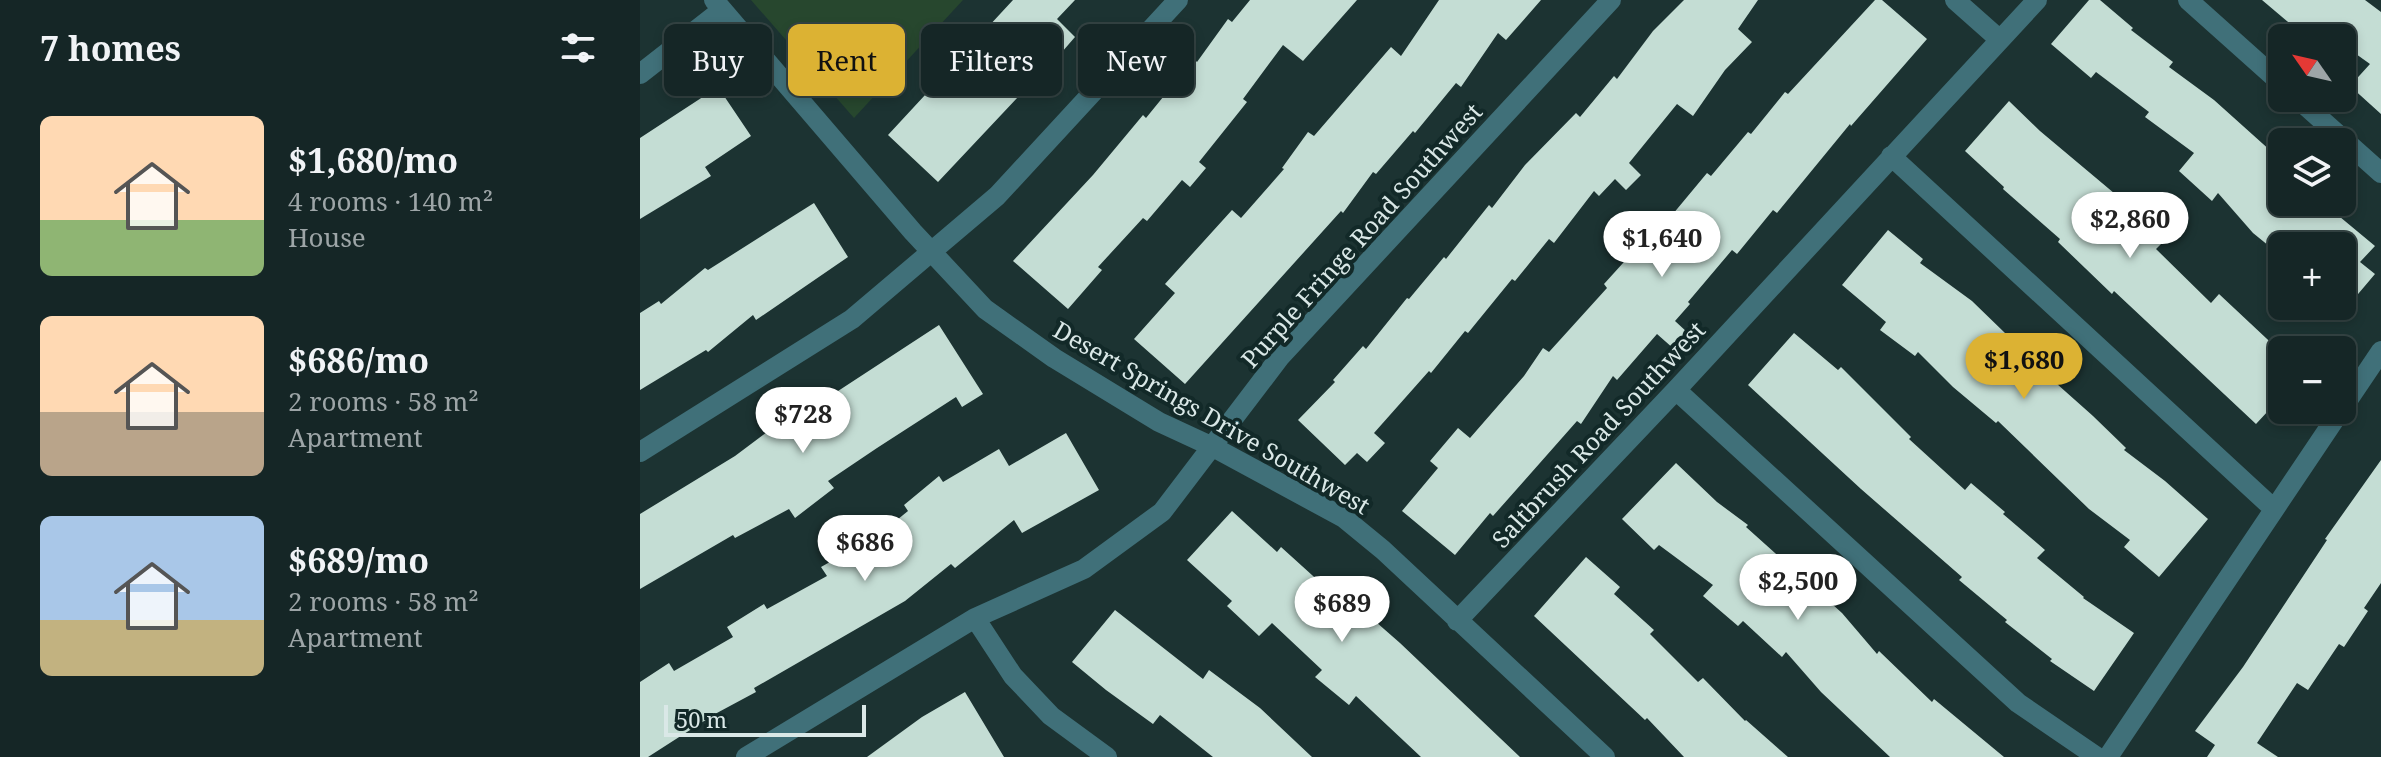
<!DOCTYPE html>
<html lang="en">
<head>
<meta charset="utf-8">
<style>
  body { margin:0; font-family:"Noto Serif",serif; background:#223232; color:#f1f3f6; height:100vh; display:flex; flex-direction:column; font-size:30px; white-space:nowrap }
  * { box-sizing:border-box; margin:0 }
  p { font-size:26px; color:#9da5a7 }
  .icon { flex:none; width:44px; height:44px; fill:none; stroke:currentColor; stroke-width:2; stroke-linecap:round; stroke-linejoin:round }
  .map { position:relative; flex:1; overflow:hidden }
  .panel { display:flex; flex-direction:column; background:#152626; width:640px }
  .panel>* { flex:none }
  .hud { position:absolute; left:24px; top:24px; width:760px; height:72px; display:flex; gap:16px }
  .needle { width:52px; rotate:304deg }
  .fabs { position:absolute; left:1628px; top:24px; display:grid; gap:16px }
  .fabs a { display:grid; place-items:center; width:88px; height:88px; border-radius:12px; background:#152626; box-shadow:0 4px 12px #0003,0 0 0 2px #344343; font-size:40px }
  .scale { position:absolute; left:24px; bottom:20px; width:202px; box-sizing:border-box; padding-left:8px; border:4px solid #dae8e7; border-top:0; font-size:22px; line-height:28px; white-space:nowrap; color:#dae8e7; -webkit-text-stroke:6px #122928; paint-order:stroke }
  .price { position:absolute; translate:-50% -68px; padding:0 18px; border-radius:28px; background:#fff; color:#222; font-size:26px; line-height:52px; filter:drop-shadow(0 2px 4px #0008) }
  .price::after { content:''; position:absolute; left:50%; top:48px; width:24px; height:18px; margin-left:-12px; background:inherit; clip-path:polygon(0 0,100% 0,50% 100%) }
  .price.on { background:#dcb233; color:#111 }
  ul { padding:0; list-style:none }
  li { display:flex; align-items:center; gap:24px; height:200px; padding:0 40px }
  li span { display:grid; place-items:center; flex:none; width:224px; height:160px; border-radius:12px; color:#555 }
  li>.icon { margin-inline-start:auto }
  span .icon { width:96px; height:96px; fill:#fffc; stroke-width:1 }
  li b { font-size:34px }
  h2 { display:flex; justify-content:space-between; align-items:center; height:96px; padding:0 40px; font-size:34px }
  .tag { padding:0 28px; border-radius:12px; background:#152626; box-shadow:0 4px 12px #0003,0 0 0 2px #344343; font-size:28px; line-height:72px }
  .tag.on { background:#dcb233; color:#111 }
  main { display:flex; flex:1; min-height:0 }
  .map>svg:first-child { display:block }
  .green { fill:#27472e }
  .building { fill:#c4ddd4 }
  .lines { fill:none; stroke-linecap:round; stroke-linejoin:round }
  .street { stroke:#407079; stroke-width:20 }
  .labels { text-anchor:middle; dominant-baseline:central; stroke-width:8; stroke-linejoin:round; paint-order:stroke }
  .street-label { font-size:24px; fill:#dae8e7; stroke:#122928 }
</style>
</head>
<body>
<main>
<section class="panel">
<h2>7 homes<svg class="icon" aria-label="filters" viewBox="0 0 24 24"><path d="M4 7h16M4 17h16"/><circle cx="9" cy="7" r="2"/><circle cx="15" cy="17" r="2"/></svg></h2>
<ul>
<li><span style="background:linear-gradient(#ffd9b3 65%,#8fb573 0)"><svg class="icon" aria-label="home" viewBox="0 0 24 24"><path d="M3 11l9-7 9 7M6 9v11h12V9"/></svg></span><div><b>$1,680/mo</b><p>4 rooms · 140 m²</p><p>House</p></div></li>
<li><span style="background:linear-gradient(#ffd9b3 60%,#b9a48a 0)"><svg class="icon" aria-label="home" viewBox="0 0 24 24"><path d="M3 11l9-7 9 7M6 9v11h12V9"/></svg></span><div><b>$686/mo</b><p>2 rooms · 58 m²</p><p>Apartment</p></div></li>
<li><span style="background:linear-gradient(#a9c7e8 65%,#c2b280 0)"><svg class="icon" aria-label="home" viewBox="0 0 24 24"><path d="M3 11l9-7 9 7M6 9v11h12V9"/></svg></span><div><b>$689/mo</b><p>2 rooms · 58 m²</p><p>Apartment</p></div></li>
</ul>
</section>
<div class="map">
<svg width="1741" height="757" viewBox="0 0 1741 757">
  <rect width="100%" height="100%" fill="#1c3332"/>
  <path class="green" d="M111,0H323L214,118Z"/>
  <path class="building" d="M373,0H435L417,19L435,37L383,97L380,95L298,182L248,135Z
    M610,0H717L663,61L643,45L603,99L607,102L559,162L566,168L550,187L542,180L507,221L503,218L458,267L462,270L428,309L373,261L453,175L503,115L506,118L554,59L557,62L588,19L592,22Z
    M799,0H901L866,40L858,33L821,87L816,83L775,133L773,131L736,174L733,172L703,213L701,211L545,384L494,339L535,293L525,284L592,210L601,218L644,169L642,168L668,132L674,136L751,47L761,56Z
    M1044,0H1118L1098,29L1112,42L1085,70L1053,116L1037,104L989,163L1001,175L986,190L975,179L959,196L954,191L914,243L909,239L875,281L872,279L828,333L825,331L791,373L789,371L734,433L745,443L727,462L717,453L705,465L658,420L695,382L693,380L723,346L726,349L767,298L769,299L804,257L806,259L849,205L852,208L885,165L936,113L940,117L974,76L977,79L1013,31Z
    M1235,0H1242L1287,39L1211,126L1210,124L1137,213L1133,210L1097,254L1092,250L1048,302L1050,304L1035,321L1048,333L1034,349L1017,334L977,380L973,376L941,424L937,421L853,516L850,513L815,555L762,511L798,468L790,461L818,428L830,438L884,376L903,348L909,352L967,288L964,284L993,252L998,256L1067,173L1071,176L1108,132L1111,134L1145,92L1148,94Z
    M1449,0H1460L1493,28L1491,30L1533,62L1529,67L1574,100L1642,161V202H1682L1735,246L1720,262L1735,274L1702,313V246H1629L1613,233L1578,193L1572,201L1539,171L1554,153L1505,117L1509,112L1456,72L1451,78L1411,44Z
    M1622,0H1725L1741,12V114L1710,86L1730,64L1702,44V38H1667Z
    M78,87L111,136L65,167L71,176L0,219V138Z
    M1369,101L1400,131L1493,209L1525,240L1516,249L1571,303L1579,294L1642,353V396L1616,424L1474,291L1472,294L1418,242L1420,239L1363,189L1364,187L1325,151Z
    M174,203L208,257L116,320L113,315L68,352L66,350L0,390V313L19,301L21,304L65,268L68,270Z
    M1248,230L1283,259L1280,263L1332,301L1366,334L1363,336L1453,416L1486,448L1484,450L1525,481L1568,519L1519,577L1484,547L1490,540L1449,509L1358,421L1356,423L1313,387L1278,352L1275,356L1240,330L1246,322L1202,285Z
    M299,325L343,394L322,407L316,397L237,448L188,481L194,488L155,518L149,509L95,538L93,535L0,589V514L95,456L143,420L146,425Z
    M1154,333L1198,370L1201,367L1271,437L1269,439L1325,490L1331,483L1365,512L1363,514L1405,550L1397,558L1444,597L1443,598L1494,633L1454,691L1410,661L1412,659L1365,622L1367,620L1319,580L1322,577L1221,489L1108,385Z
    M426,433L459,490L382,533L374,520L315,568L311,564L265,601L114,688L116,692L75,714L8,757H0V682L29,663L34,671L93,637L87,627L124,604L127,609L187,576L181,567L218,546L220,550L268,511L264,505L299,476L303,482L359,449L369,466Z
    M1741,460V583L1724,608L1728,611L1704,647L1699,644L1668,690L1657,683L1617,743L1638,757H1567L1575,745L1555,731L1603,667L1687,540L1685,539Z
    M1036,463L1077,502L1108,525L1106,527L1202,613L1237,654L1239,651L1292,702L1294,699L1364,757H1250L1181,692L1146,652L1142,657L1103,621L1098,626L1063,596L1073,585L1019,545L1014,550L982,519Z
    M592,511L637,552L641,547L683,585L688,580L760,643L880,757H781L716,696L709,705L675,677L682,670L632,623L619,636L587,606L592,601L547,560Z
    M946,557L980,587L974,594L1014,630L1010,634L1058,682L1063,678L1105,721L1106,720L1148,757H1044L1007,718L1005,720L894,616Z
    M475,610L563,679L569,670L620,708L672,757H573L520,715L513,724L466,690L432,662Z
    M325,692L364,757H227L282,717Z"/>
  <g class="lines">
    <path class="street" d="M74,0L273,232L345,309L414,358L519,422L573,447L704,518L743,550L965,757
      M1315,0L1359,39
      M1548,0L1642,84
      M0,74L82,10
      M1657,98L1741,173
      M1251,156L1634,509
      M1036,390L1378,703L1457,757
      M1702,409L1741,351
      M0,452L212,319L357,196L538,0
      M335,618L373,676L411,716L467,757
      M817,621L1036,390L1397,0
      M106,757L335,618L444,569L522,512L640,357L971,0
      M1468,757L1701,410"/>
  </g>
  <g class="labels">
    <g class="street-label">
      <text transform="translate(721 235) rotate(-48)">Purple Fringe Road Southwest</text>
      <text transform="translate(572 417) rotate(30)">Desert Springs Drive Southwest</text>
      <text transform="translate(958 434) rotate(-47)">Saltbrush Road Southwest</text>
    </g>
  </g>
</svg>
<div class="fabs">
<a><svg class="needle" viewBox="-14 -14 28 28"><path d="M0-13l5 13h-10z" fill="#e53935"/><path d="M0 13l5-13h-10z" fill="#9da5a7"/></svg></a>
<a><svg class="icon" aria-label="layers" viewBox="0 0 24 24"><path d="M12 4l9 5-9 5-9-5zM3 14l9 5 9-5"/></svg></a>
<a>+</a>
<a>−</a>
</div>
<div class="scale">50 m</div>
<b class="price" style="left:1490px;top:260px">$2,860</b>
<b class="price" style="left:1022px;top:279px">$1,640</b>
<b class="price on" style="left:1384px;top:401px">$1,680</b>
<b class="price" style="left:163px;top:455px">$728</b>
<b class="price" style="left:225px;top:583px">$686</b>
<b class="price" style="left:1158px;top:622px">$2,500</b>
<b class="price" style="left:702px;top:644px">$689</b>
<div class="hud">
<a class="tag">Buy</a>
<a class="tag on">Rent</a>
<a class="tag">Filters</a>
<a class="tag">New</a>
</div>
</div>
</main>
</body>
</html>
